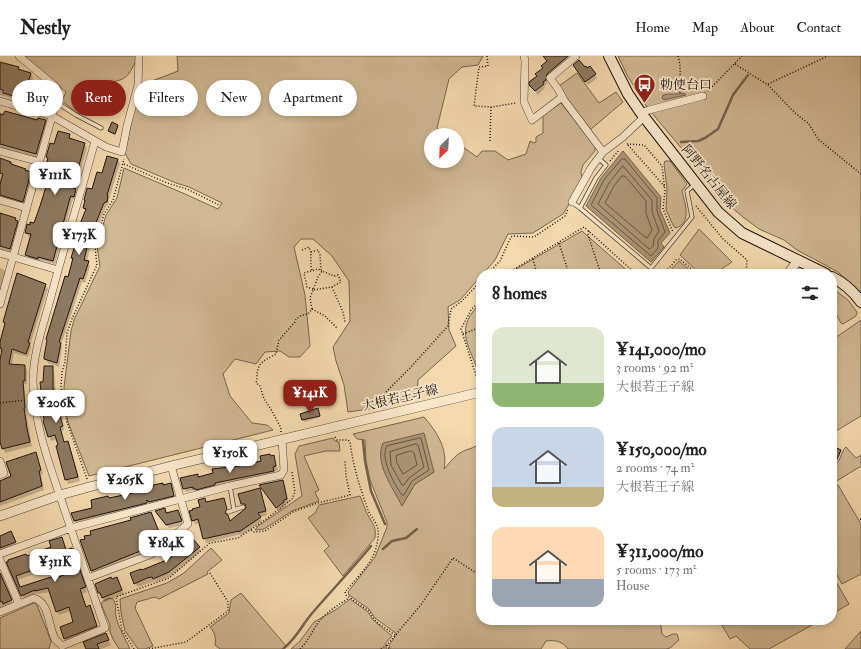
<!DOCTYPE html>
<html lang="en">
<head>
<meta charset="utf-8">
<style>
  body { margin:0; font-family:"IM FELL Double Pica","Noto Serif JP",serif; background:#f6f6f6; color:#202124; height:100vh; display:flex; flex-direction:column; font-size:15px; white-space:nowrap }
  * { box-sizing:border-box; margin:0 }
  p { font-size:13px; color:#757577 }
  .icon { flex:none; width:22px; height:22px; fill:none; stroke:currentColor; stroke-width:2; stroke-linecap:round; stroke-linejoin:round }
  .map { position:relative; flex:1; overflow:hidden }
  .details { position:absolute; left:476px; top:213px; width:361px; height:356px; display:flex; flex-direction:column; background:#fff; border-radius:16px; box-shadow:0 2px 6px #0003 }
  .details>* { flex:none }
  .top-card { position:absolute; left:12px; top:24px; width:380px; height:36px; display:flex; gap:8px }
  .needle { width:26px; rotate:204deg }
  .buttons { position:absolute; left:424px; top:72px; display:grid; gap:8px }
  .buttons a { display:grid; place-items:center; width:40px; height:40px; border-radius:50%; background:#fff; box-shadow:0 2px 6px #0003; font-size:20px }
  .price { position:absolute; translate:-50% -34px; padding:0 9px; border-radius:8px; background:#fff; color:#222; font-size:13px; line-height:26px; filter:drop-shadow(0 1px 2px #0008) }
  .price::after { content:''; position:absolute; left:50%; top:24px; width:12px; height:9px; margin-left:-6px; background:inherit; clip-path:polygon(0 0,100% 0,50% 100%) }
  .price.current { background:#8f2418; color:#fff }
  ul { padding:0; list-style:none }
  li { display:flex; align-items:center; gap:12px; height:100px; padding:0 16px }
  li span { display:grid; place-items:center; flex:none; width:112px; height:80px; border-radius:12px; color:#555 }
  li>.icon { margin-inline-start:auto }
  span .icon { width:48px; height:48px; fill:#fffc; stroke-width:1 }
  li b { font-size:17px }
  h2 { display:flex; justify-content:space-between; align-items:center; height:48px; padding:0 16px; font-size:17px }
  .tag { padding:0 14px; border-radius:18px; background:#fff; box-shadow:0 2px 6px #0003; font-size:14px; line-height:36px }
  .tag.current { background:#8f2418; color:#fff }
  header { display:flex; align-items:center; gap:24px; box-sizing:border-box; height:56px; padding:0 20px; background:#fff; border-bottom:1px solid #e0e0e0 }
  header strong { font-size:19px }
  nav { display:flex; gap:22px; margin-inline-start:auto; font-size:14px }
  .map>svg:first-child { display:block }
  .green { fill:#d0b893; stroke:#786652; fill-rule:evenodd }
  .water { fill:#ac9678; stroke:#74624e }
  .shadow { fill:#0003; fill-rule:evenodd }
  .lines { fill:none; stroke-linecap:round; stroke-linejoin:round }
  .shore { stroke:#654; stroke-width:1 }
  .stream { stroke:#74624e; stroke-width:2.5 }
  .building { fill:#8e7a62; stroke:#201410; fill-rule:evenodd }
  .service-casing { stroke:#554538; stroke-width:5 }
  .minor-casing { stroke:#554538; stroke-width:8 }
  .tertiary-casing { stroke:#554538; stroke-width:10 }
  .secondary-casing { stroke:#201410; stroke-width:12 }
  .path { stroke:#201410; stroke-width:1.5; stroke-dasharray:1 2; stroke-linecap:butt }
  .service { stroke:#f8e6ca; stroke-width:3.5 }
  .minor { stroke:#f8e6ca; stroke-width:7 }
  .tertiary { stroke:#f8e6ca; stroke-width:9 }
  .secondary { stroke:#f8e6ca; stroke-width:10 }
  .labels { text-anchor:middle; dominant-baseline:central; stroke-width:3.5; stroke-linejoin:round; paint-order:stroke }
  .poi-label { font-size:13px; fill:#201410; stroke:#f8e6ca; text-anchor:start }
  .street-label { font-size:13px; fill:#201410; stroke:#f8e6ca }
</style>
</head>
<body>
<header>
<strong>Nestly</strong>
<nav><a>Home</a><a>Map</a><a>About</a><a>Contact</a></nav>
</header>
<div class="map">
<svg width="861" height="593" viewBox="0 0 861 593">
  <rect width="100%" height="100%" fill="#f4d9ae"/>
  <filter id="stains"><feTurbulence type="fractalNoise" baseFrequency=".005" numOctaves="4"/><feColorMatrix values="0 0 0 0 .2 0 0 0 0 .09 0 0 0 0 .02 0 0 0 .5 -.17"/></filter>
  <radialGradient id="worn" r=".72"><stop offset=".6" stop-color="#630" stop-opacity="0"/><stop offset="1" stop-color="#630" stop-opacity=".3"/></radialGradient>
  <path class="green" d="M24,0H137V3C133,10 129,22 120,24C116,25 115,25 111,27L85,58L77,57L62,45L66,36Z
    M177,0H483L478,9L462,11L449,23L437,72L446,79H431V105H457V87L477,101L482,95H495L508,104L526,98L530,85L534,87L536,86V81L543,77V59L561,47L595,90V95L583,109L581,116L582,123L571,145L563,158L533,177L508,178L495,204L483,218H481V220L460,244L448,251L449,274L456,290L418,324L417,340L369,353L348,356L344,329L336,305L333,291L350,265L349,225L332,200L313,183H301L294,191L305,239L310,290L300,301H289L280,295L265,296L256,308L235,303L223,318L230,340L252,367L267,369L273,374L89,420L68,366L64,347V331L71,275L74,264L100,210L97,190L106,159L117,142L124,112L185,138L218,153L222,147L189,131L176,127L131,108L125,97L139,30L178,15Z
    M618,0H861V237L838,216L797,194L784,184L759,173L743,161L730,150L646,50L627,19Z
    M577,17L599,47L616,36L623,46L590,74L566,43L559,30Z
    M665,105H670L687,128L682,135C685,148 692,166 676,172L674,171L666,154L667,132L664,108Z
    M699,173L732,206L714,218H700L680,199Z
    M582,175L631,218H508L509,217Z
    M679,205L694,218H667Z
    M832,232L848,244L857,256L856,260L843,268L841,267L832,251Z
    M481,246V314L478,315C467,285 455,273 481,246Z
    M861,264V360L836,375V378L832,382V284Z
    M424,361C437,376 448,393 444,413C454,402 457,396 472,392C475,390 477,390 481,390V564H660L662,578L666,581L673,578H677L679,584L670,592L666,593H568C562,585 556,584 546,585L541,593H390L389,589L397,578L375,562L369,553L349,539L348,536L375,501L387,471V466L370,424L366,405L365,384L357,383L353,378ZM383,412L434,416L415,428L402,449Z
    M333,382L335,385L339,386L340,395H326L304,400L319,434L315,436L319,445L292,455L264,473L255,474L258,470L302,440L295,398L299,390Z
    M846,391L856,402L861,399V410L832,428V409C841,409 840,396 846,391Z
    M838,429L861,468V518L842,528L832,510V432Z
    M360,440C363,446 365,455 369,461C374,470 376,470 375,482L343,520L324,495L329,490L308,462L315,457L319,449Z
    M211,492L222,504L207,516L208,518L159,543L155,541L137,546L135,552L153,590L145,593H138L125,575L121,557L120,543L167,527L184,517Z
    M832,519L849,548L832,558Z
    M241,537L286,590L282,593H220L215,589C216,581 215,577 210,571L229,557L231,544Z
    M109,542L113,543C117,548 115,555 116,561C119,573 125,582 130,593H119L113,583L110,576V569L101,548L103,545Z
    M350,543L368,556L373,564L392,580L385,588L387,593H291L300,585L314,566L337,553Z
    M34,547L37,549L51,585L49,593H0V562Z
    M719,564H821L769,593H750L736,580L730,583Z
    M861,575V593H845Z"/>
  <path class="water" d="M684,37L686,39L664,44L662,42L663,39C670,37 677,39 684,37Z
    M623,95L661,141L660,154L670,177L661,187L664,191L651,206L586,150L601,122Z
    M424,377L434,416L415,428L402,450C393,432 374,407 383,387Z"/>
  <path class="shadow" d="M547,0H575L548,22L547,28L544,30L545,32L538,39L530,29L538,21L548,6Z
    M0,7L18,12L19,15L31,18L33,22L31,29L39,32L41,36L52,39L54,43L52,54L39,51L38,48L19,43V44L0,39Z
    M584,13L595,18L597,22L588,29L579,17Z
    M0,56L38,65H45L48,69L38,102L5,93L0,95Z
    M118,70L119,71L115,79L110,77L109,75Z
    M69,79L71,83L84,88L87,92L75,134L78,138L76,144L73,143L72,146L55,208L40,204V206L28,202L26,198L31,181L28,180L26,176L34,169L48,127L44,123L48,103L47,101L54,90Z
    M0,103L11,107L12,109L25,114L27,116L30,117L33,121L25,149L0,143Z
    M118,104L120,108L109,143L108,150L107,149L105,153L90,191L87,206L90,210L85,227L82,226L61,289L62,292L59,311L48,307L45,303L74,204L72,202L75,190L74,188L86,156L84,152L86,146L85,144L93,135L102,118Z
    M0,158L15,163L19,170L12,196L0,193Z
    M0,212L4,214L6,217L0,235Z
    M45,229L48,233L30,289L31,291L28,301L14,297L12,309L25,310L27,314V328H24L27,356H26L32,390L5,397L0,382V307L2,296H0V287L6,268L4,266Z
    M52,311L54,315L57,349L62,358L63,364H62L64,374L61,375L64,387L68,386L70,390L80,425L68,428L66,424L58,390H60L58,383L51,385L49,380L44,327Z
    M318,355L320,361L304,366L301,358Z
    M832,391L840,394L841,396L836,408L832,407Z
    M273,400L278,414L275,415L276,419L197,437L195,434L186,436L184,433L197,419L199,422L263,406Z
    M37,401L43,418L41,419L44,434L0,450V428L11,424L7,407Z
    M282,425L285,429L289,447L285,448L286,450L279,455L263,433Z
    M170,428L176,443L152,450L146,445L148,451L77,469L74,465L109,443Z
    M259,433L267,459L260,461L262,465L242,479L241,478L206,487L200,467L195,468L193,464L202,452L204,443L207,447L223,443L228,458L227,460L231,465L248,452H244L242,448Z
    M165,453L167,457L178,455L183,469L169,472L158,459Z
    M153,461L163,487L157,492L94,518L91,515Z
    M0,478L1,480H13L17,490L0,494Z
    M64,486L67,495L72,493L74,497L87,536L82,538L87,552L90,550L92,554L98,574L68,586L65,582L74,566L71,555L59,559L50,536L38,538V537L24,543L8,507ZM69,506L72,515L69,519L20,532L17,524Z
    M199,492L201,495L171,520L156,526L155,525L138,531L135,527L142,515Z
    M0,518L13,548L0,553Z
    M112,524L119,526L124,538L105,546L99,537Z
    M106,578L111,589L101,593H87Z"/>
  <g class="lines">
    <path class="shore" d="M622,103H625L657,142V155L665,176L658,185V192L651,200L591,149L604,124Z
      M623,110L652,144V156L659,175L654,183L653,190L650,193L648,192L598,148L609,127Z
      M622,120H625L646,145V157L652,174L647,182L645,181L605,147L614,130Z
      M421,382L429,414L412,425L404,439H402C395,430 379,401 387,390Z
      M416,388L418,389L424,411L409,422L404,429H402L391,409L390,396Z
      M411,395L414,397L417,409L403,418L397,407L396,400Z"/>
    <path class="stream" d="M681,86L698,85L705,82L718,73L733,39L748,19
      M363,385L365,405L371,435L385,468
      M383,493L392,485L406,482L417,473
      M283,593C297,582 303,567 314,555C333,533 353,512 371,490"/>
  </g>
  <path class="building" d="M543,0H568L547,18L546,24L543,26L544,28L535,35L529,29V26L537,20L535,18L543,12L541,10L547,5Z
    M579,4L585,11L586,10L587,12L590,10L596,18L585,26L573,9Z
    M0,6L19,11L18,13L31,17L28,27L40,31L39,34L53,38L50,51L36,47V45L17,39V41L3,37V34L0,33Z
    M5,55L37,64L38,62L46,64L36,98L0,88V58L3,59Z
    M112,66L118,69L115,78L108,75Z
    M58,75L70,78L69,82L85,87L73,132L76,133L74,141L71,140L70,142L53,205L38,201V203L25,199L31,178L25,177L27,168L30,169V166L34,167L40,150L48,124L43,123L46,111H45L48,102L46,101L50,87L54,88Z
    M107,100L118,103L107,139L108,140L107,146H105L103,149L88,187L84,204L89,205L83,223L80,222L59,286L61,287L57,307L44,303V301L47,284L46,283L65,220L68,221L73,202H71L75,189L73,188L74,183L86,153L83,152L85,144H84L87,132L92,133L97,116L102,117Z
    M0,102L11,106V108L26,113L25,114L31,116L23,146L0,139V128L3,118L0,117Z
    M0,157L16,162L15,164L18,165L10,193L0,190Z
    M17,217L46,228L28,286L30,287L26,298L12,293L9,308L25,309V325H23L25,352H24L27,373L30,386L2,393L0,386V304L2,293L0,292V286L5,267L3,266Z
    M44,310H53V331L56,349H58V353H60L62,359L60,360L63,370L60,371L64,386L68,385L78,421L65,424L56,390L58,389L55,379L48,381L43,365L44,364L40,326H43Z
    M318,352L320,360L302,364L300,358Z
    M832,390L841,394L832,415Z
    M36,396L41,414L39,415L42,430L0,446V425L11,420L6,406Z
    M270,398L271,400L274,399L276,410L273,411L274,415L215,427V429L196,434V433H193V431L183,433L180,422L198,418V421L213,417L212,413L239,410L261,405L260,400Z
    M283,424L287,443L284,444V446L276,452L259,429Z
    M163,427V429L171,427L174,440L149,446L147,444V447L74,465L71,457L92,452L91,444L108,440L109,442L133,437V436L153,431V429Z
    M260,432L266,455L258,457L261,461L239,476V475L203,483L198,463L192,465L189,455L193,454L192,453L200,451L198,444L205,442L206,446L224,442L227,453L225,457L228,459L230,465L246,452L245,448H241L238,438Z
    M165,452L166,457L178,454L182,465L166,469L155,455Z
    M151,456L162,483L156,486L157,487L155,489L91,515L80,484L85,483L84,480L91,479L90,475L131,464L130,462Z
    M11,475L16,486L0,492V480Z
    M62,481L66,494L72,492L86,531L80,533L86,551L90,549L97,570L64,583L60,571L73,566L69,551L56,556L48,532L35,535V534L21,540L6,506H8V504L26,498L27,500L51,491L49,485ZM66,502L71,514L66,515L67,518L55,522L54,520L20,531L16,520Z
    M192,482L200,491L169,516L153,523L152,521L147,522L134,528L130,517L141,513L142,514L169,503Z
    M0,517L12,544L3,548L2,545L0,546Z
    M111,521L112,523L117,521L122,534L102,542L100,537H98L95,528Z
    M106,577L109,584L97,588L99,593H86L83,586Z"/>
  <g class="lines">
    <defs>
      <path id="service" d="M56,46L76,59L101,72
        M572,146L580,152L596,122L606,109L598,102
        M580,152L651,212L692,161L687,135L695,128
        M230,430L234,454
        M228,456L243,451"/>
      <path id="minor" d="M524,0L525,5L524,46L532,64L562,41
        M576,0L550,22L558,33L564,44L603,96L623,81L644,61
        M0,45L52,60L106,91L122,96L127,70L138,29L139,0
        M641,57L649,54L703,40
        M0,95L40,106
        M0,144L27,152
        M572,146L591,112L603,96
        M0,197L58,214
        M0,248L56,46L58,36L56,31L19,0
        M0,405L4,417L0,419
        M0,498L71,472L230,430L281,419L284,414L282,383
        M0,504L19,548
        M88,522L152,498L188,468L171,410
        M0,556L34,542C50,547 48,570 55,583C57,585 60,588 62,590L105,572C90,529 75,486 61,443C48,405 34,366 33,325C33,299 42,273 49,248C63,194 80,140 95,85"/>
      <path id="tertiary" d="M788,218L798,204
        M0,460L60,439L89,431L171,410L481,336"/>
      <path id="secondary" d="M609,0L628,38L641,57L718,156L742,177L826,218
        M832,221C844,227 853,235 861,246"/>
    </defs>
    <use href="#service" class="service-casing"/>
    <use href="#minor" class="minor-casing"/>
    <use href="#tertiary" class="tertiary-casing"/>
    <use href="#secondary" class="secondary-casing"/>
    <path class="path" d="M487,0L488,10L479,11L474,50L492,51L516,47
      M678,0C682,12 679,25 680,38
      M735,8L768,29L795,57L809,68L818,83L861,118
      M768,28L828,0
      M708,35L742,0
      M490,85L491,51
      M627,88L644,89L662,110L665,135L663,153L673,176
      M628,89L665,131
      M610,105L619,94
      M124,108L167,127L187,133L219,149
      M696,150L723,183L747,204L746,217L743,218
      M589,175L588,179L601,218
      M559,187L569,218
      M302,194L309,191C313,200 309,206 312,214
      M311,196L318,194L320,199L321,214
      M533,203L537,218
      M487,218L500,205L511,181L513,180L534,181L565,160L568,153
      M506,218L584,171L636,218
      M664,218L676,204L680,203L697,218
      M332,231L343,256L345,266
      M313,233L307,231L304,217L318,213L322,215
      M481,243L471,254L461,273L476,319L481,317
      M312,253L325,260L337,272
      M463,278L481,271
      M0,347L26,344
      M366,348L378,344L410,312L448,270L451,253L462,245L481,225
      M281,376V372L272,355L264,343L260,330L256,327C258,322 256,318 258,313C260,305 269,302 276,298L279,284L295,266L296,263L300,260L308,258L312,253L310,242L318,221L322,215L334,220L338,219L341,226L332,231L313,234
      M335,381L337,384H348L350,386C353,409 359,429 367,451C369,459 376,465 378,473C379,481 377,492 373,500C368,511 353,526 345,536L346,539L369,555L374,563L378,567L395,579
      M87,423L67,366L61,330L62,316L65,306L67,277L72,263L97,209L95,191L104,158L113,144L124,103
      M860,463H861
      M251,474L254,476L265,475L293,456L318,447L350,439L346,420L345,404
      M387,589L389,593
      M134,593L122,574L116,541L169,522L210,487L238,482L265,464L292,443L295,436L292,416
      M149,593L186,586L228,555V546L210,517
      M300,593C307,586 311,578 316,570C324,557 337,550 349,542
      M381,593L387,589L420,550L453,502L481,520"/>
    <use href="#service" class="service"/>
    <use href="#minor" class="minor"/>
    <use href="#tertiary" class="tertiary"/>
    <use href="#secondary" class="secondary"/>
  </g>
  <defs>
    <symbol id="bus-pin" viewBox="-11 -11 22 30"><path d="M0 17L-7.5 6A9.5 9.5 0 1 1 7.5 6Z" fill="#8f2418" stroke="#f8e6ca"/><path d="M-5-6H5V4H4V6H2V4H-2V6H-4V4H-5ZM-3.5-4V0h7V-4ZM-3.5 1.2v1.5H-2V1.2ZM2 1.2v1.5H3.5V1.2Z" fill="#fff"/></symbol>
  </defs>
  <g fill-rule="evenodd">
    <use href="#bus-pin" x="632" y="16" width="25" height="34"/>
  </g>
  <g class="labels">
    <g class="poi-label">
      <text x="660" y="29">勅使台口</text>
    </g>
    <g class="street-label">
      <text transform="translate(709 121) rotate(51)">阿野名古屋線</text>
      <text transform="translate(400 342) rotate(-13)">大根若王子線</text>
    </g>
  </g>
  <rect width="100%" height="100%" filter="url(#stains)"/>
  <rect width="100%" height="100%" fill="url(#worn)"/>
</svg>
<div class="buttons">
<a><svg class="needle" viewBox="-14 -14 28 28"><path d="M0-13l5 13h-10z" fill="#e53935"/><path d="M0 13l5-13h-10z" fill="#757577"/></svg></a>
</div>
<b class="price" style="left:55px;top:140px">¥111K</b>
<b class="price" style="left:79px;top:200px">¥173K</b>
<b class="price current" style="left:310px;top:358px">¥141K</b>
<b class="price" style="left:56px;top:368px">¥206K</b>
<b class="price" style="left:230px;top:418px">¥150K</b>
<b class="price" style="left:125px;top:445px">¥265K</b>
<b class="price" style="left:166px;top:508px">¥184K</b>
<b class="price" style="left:55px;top:527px">¥311K</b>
<div class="top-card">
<a class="tag">Buy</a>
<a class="tag current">Rent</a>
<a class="tag">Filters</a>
<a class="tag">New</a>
<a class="tag">Apartment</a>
</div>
<section class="details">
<h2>8 homes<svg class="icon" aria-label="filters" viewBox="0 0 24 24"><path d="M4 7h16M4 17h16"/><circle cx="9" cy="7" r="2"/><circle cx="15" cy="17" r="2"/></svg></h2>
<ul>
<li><span style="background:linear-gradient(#dfe7d0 70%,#8fb573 0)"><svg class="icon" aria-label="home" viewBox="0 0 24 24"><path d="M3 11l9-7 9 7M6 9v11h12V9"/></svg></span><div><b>¥141,000/mo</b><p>3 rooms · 92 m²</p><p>大根若王子線</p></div></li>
<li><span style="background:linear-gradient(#c9d6e8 75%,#c2b280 0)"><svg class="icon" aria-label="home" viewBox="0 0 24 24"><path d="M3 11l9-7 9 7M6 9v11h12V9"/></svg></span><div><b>¥150,000/mo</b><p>2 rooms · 74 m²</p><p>大根若王子線</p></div></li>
<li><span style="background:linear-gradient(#ffd9b3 65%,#9aa5b1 0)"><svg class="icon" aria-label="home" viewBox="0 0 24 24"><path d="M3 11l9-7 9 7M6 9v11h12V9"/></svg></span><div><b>¥311,000/mo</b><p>5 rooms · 173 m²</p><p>House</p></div></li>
</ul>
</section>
</div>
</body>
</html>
